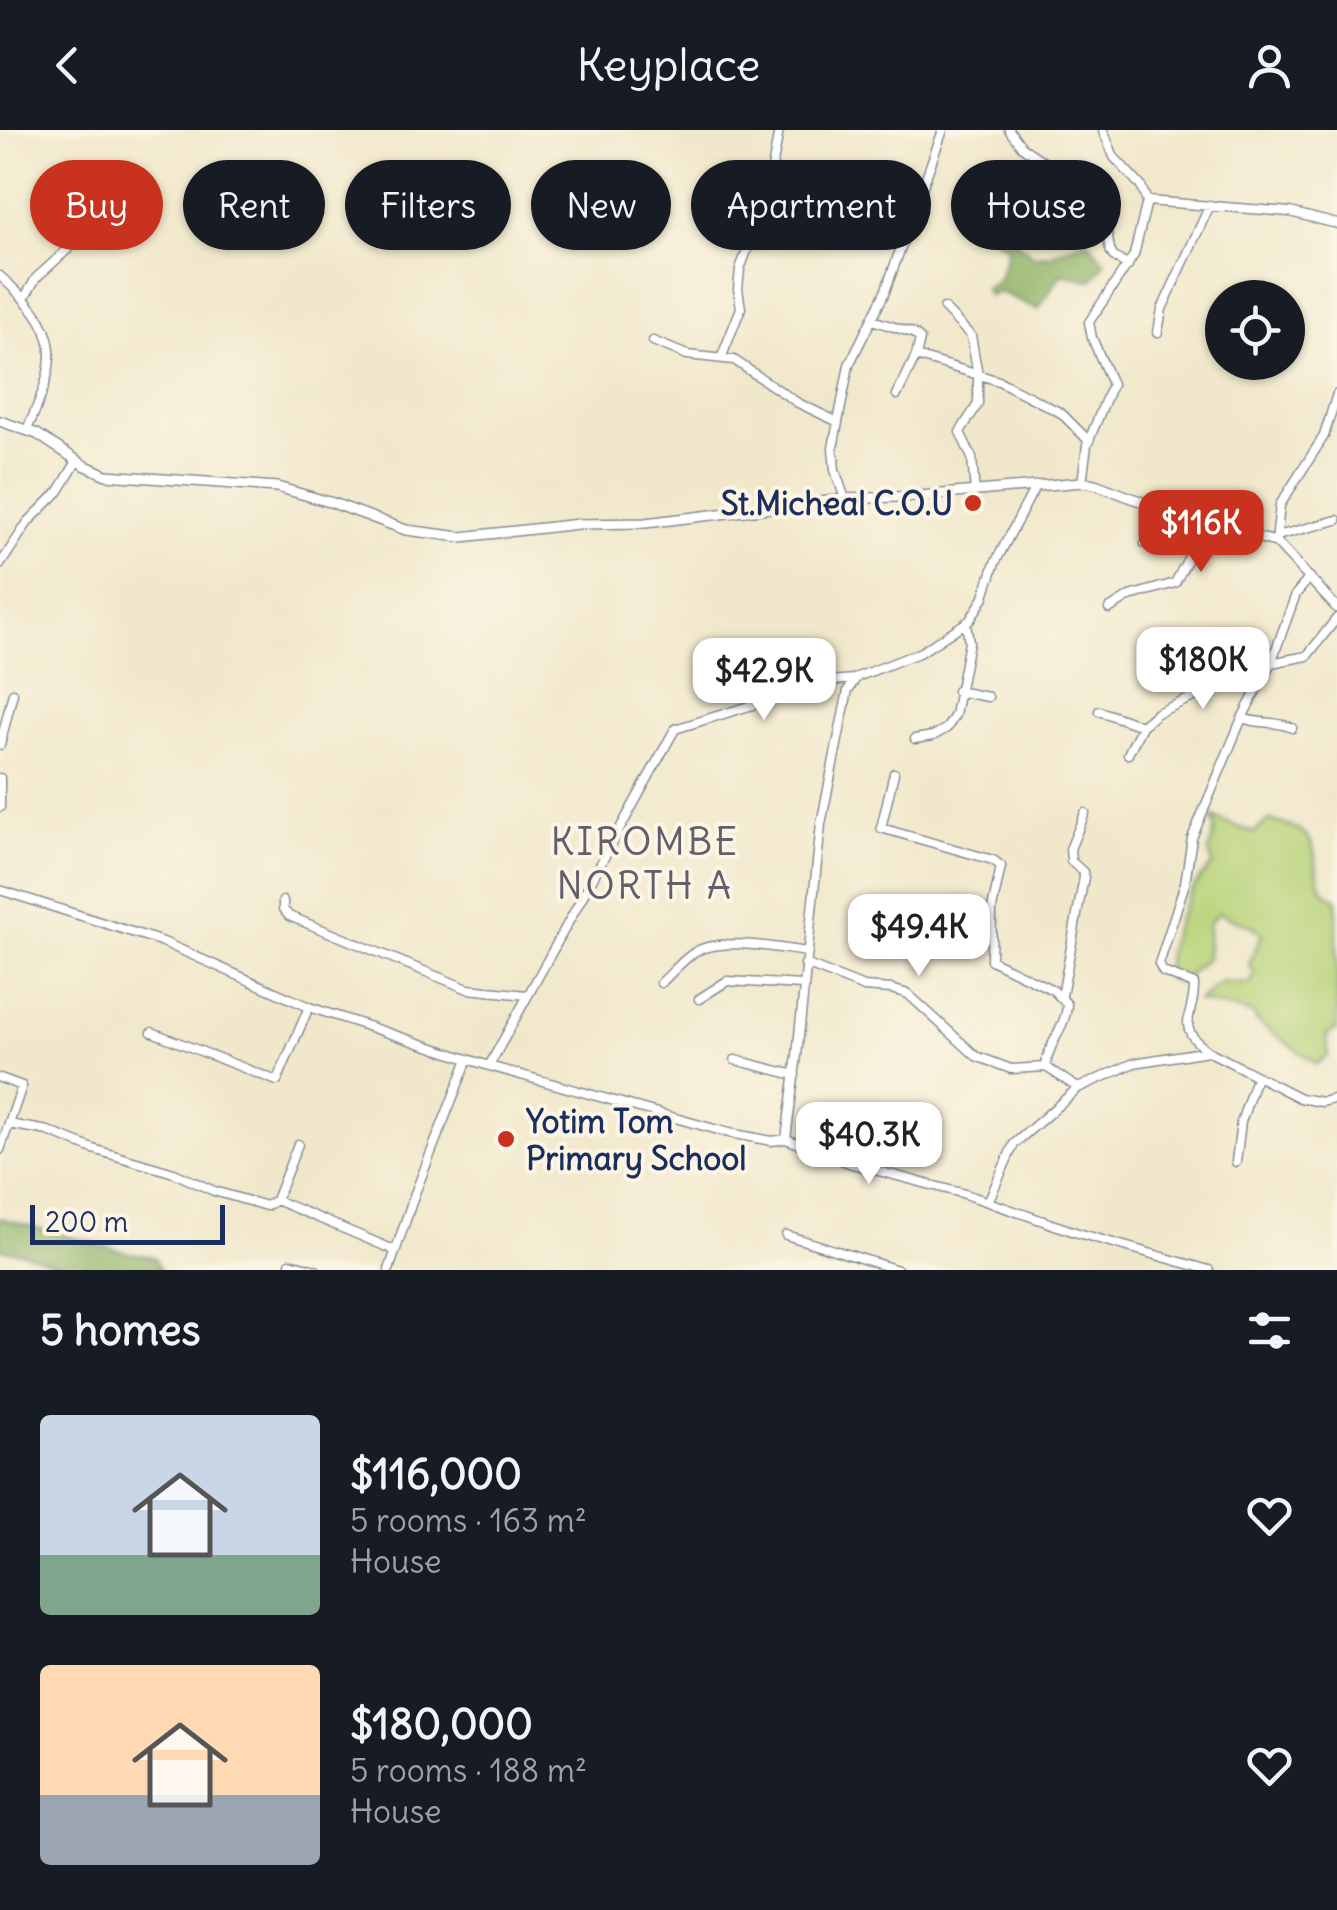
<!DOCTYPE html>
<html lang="en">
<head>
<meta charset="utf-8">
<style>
  body { margin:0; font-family:Delius,sans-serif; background:#20242c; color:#f1f3f6; height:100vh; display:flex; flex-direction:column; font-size:38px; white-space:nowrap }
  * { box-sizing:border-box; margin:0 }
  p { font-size:32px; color:#9ea1a6 }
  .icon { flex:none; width:55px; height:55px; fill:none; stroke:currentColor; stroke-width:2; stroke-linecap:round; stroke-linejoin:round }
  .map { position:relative; height:1140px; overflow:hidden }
  .side { display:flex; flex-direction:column; background:#171b24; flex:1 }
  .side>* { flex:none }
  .guide { position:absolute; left:30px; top:30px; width:1278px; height:90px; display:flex; gap:20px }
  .controls { position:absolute; left:1205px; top:150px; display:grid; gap:20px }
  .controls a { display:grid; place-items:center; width:100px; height:100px; border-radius:50%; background:#171b24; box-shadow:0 2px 8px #0004; font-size:50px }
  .scale { position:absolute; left:30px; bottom:25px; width:195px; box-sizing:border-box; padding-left:10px; border:5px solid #1b2f5e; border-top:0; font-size:28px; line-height:35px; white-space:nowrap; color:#1b2f5e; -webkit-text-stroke:8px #fcf5e5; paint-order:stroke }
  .price { position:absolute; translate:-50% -85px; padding:0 22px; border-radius:20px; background:#fff; color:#222; font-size:32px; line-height:65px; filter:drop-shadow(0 2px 5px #0008) }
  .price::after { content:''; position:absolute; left:50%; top:60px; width:30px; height:22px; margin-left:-15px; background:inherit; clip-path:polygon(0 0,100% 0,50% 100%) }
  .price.current { background:#c8321e; color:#fff }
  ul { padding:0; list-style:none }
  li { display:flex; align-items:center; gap:30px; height:250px; padding:0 40px }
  li span { display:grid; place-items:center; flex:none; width:280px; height:200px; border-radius:10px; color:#555 }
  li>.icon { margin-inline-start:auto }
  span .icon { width:120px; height:120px; fill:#fffc; stroke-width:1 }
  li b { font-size:42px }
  h2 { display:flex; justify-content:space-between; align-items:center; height:120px; padding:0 40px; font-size:42px }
  .chip { padding:0 35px; border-radius:45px; background:#171b24; box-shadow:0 2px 8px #0004; font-size:35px; line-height:90px }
  .chip.current { background:#c8321e; color:#fff }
  header { display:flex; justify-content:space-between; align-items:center; height:130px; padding:0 40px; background:#171b24; font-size:45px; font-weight:600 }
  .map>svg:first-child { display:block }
  .green { fill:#b8d379; stroke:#6a816c; stroke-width:2.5 }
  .forest { fill:#92b569; stroke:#567264; stroke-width:2.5 }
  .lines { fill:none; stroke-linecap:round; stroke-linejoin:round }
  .minor-casing { stroke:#868c94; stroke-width:11 }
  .tertiary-casing { stroke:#868c94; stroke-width:12 }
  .minor { stroke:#fff; stroke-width:8 }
  .tertiary { stroke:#fff; stroke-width:9 }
  .poi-dot { fill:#c8321e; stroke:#fcf5e5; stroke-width:4 }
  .labels { text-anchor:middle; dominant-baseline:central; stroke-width:8; stroke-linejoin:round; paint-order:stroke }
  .poi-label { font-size:32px; font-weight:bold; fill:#1b2f5e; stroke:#fcf5e5; text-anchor:end }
  .quarter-label { font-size:38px; letter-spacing:2.5px; fill:#615f6a; stroke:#fcf5e5 }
</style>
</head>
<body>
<header><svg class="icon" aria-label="back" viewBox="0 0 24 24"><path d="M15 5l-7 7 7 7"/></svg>Keyplace<svg class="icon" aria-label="person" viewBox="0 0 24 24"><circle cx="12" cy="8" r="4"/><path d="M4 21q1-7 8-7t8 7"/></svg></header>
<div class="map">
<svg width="1337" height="1140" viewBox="0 0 1337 1140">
  <rect width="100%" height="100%" fill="#fcf5e5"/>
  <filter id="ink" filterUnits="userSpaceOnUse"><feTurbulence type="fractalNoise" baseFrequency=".01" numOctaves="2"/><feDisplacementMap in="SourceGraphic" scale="20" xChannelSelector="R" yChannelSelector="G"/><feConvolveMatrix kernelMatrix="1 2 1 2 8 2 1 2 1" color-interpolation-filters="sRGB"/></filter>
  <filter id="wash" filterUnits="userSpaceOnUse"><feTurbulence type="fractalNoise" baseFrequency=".0048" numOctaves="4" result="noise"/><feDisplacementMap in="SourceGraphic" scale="40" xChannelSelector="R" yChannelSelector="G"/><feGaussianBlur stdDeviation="2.25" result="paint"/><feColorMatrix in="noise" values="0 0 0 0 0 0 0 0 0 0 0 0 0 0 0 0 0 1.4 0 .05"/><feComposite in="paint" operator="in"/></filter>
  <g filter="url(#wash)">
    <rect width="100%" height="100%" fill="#f1e8cb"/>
    <path class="green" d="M1212,687L1253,703L1270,690C1279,693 1292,696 1301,701C1326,717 1306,761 1337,768V900L1327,904L1328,925L1317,934L1256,891L1254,884L1198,871L1221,852L1250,854L1255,844L1249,834L1262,804C1251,791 1234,792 1219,783L1209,792L1207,828L1179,853L1168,849C1161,816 1188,757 1213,735L1209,722L1215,699Z"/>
    <path class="forest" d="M995,102L1014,110L1033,126L1050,125L1087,110L1105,132L1092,150L1061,144L1038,179L1000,162L988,166L985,158L999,149L1008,118L994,108Z
      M0,1088L129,1123L154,1127L160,1140H74L22,1122L0,1119Z"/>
  </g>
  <g filter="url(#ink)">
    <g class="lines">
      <defs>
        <path id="minor" d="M1009,0L1022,17L1057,41L1105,90L1110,120L1113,126L1128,136
          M1147,71L1290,82L1337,94
          M0,146C63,202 60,225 27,300
          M25,167L36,148L88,101
          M944,178L971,206L978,245V274L960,302L972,328L975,362
          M872,190L913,203L920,209L916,226L897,265
          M1158,202L1162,179L1210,75
          M653,211L687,225L734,230L798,273L836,291
          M722,226L741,178L738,159L740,139L767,67L779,0
          M916,226L999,251L1061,283L1089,311
          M1082,352L1087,315L1112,254L1092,208L1089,192L1134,125L1147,71L1141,56L1114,27L1103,0
          M845,369L835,340L833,318L849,235L885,162L943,0
          M1277,406L1337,390
          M1276,412L1280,375L1324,306L1337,264
          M1145,414L1171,384
          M0,435L28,392L59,361L77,331
          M1109,479L1130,466L1175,453L1192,421L1195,392
          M957,561L988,567
          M1099,581L1142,596
          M1242,588C1261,595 1274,590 1292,598
          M915,609L933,606L947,598L955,585L969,512L966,494
          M0,615L13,563
          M1128,624L1142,596L1157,583L1271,533L1307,526L1337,488
          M894,643L881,698L993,730L1001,736L992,779L991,830L1053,860L1067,874C1067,896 1047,914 1046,937
          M0,648V677
          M0,760L163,812L309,877L489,936L729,1003L772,1011L786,1009L852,1034L965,1064L1078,1103L1209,1140
          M283,771V779L289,786L468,859L527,865
          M805,834L864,857L891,859L908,864L976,926L1011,939L1046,937L1078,958L1134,933L1208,921L1300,968L1322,972L1337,968
          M661,853C673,842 689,822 704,818C731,809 778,818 807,822
          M1062,866L1084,747L1083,742L1071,731L1070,719L1085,683
          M699,869L727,851L803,855
          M152,902L277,951L309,877
          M1208,921C1173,896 1195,887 1194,854L1163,842L1159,834L1185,753L1192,708L1242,588L1271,533L1296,464L1310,447
          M735,930L795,945
          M489,936L675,599L830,551L854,549
          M0,948L22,956L0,1020
          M9,994L48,1001L93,1019L174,1043L214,1061L266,1076L276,1070L394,1120
          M786,1009L797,925L821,694L848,560L857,547L921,522L970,490L983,469L995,433L1035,357
          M1236,1032L1241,992L1256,948
          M276,1070L298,1014
          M988,1072L1014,1014L1078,958
          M786,1105L898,1140
          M290,1133L316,1140
          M389,1140L415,1063L468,929"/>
        <path id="tertiary" d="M0,291L37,304L84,335L106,345L277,357L333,373L406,400L461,407L579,394L645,393L845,369L920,366L1082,352L1095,354L1195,392L1276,412L1337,478"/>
      </defs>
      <use href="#minor" class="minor-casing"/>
      <use href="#tertiary" class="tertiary-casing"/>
      <use href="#minor" class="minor"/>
      <use href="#tertiary" class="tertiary"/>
    </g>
  </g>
  <g class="poi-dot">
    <circle cx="973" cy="373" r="10"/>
    <circle cx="506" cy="1009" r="10"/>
  </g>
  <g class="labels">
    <g class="poi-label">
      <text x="953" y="373">St.Micheal C.O.U</text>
      <text x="526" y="991" text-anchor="start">Yotim Tom<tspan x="526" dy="37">Primary School</tspan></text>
    </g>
    <g class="quarter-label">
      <text x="645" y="711">KIROMBE<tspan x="645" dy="44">NORTH A</tspan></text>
    </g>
  </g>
</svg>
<div class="controls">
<a><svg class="icon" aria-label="locate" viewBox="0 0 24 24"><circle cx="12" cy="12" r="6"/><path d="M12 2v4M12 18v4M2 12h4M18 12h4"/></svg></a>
</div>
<div class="scale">200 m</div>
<b class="price current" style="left:1201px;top:445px">$116K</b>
<b class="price" style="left:1203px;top:582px">$180K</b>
<b class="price" style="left:764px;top:593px">$42.9K</b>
<b class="price" style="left:919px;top:849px">$49.4K</b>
<b class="price" style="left:869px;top:1057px">$40.3K</b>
<div class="guide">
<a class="chip current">Buy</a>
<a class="chip">Rent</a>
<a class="chip">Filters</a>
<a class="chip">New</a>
<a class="chip">Apartment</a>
<a class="chip">House</a>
</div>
</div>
<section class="side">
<h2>5 homes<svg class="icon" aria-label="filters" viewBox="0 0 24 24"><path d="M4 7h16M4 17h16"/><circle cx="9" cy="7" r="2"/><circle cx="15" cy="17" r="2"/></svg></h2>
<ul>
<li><span style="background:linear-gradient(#c9d6e8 70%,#7fa58c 0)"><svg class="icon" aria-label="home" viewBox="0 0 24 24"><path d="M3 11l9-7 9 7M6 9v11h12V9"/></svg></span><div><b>$116,000</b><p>5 rooms · 163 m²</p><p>House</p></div><svg class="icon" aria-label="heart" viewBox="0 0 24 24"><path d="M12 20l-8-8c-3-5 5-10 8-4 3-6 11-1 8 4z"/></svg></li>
<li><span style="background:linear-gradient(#ffd9b3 65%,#9aa5b1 0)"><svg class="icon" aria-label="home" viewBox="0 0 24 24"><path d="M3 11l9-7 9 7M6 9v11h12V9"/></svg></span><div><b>$180,000</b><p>5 rooms · 188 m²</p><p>House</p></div><svg class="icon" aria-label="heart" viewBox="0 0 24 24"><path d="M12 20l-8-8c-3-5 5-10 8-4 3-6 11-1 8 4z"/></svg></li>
</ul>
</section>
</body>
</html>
